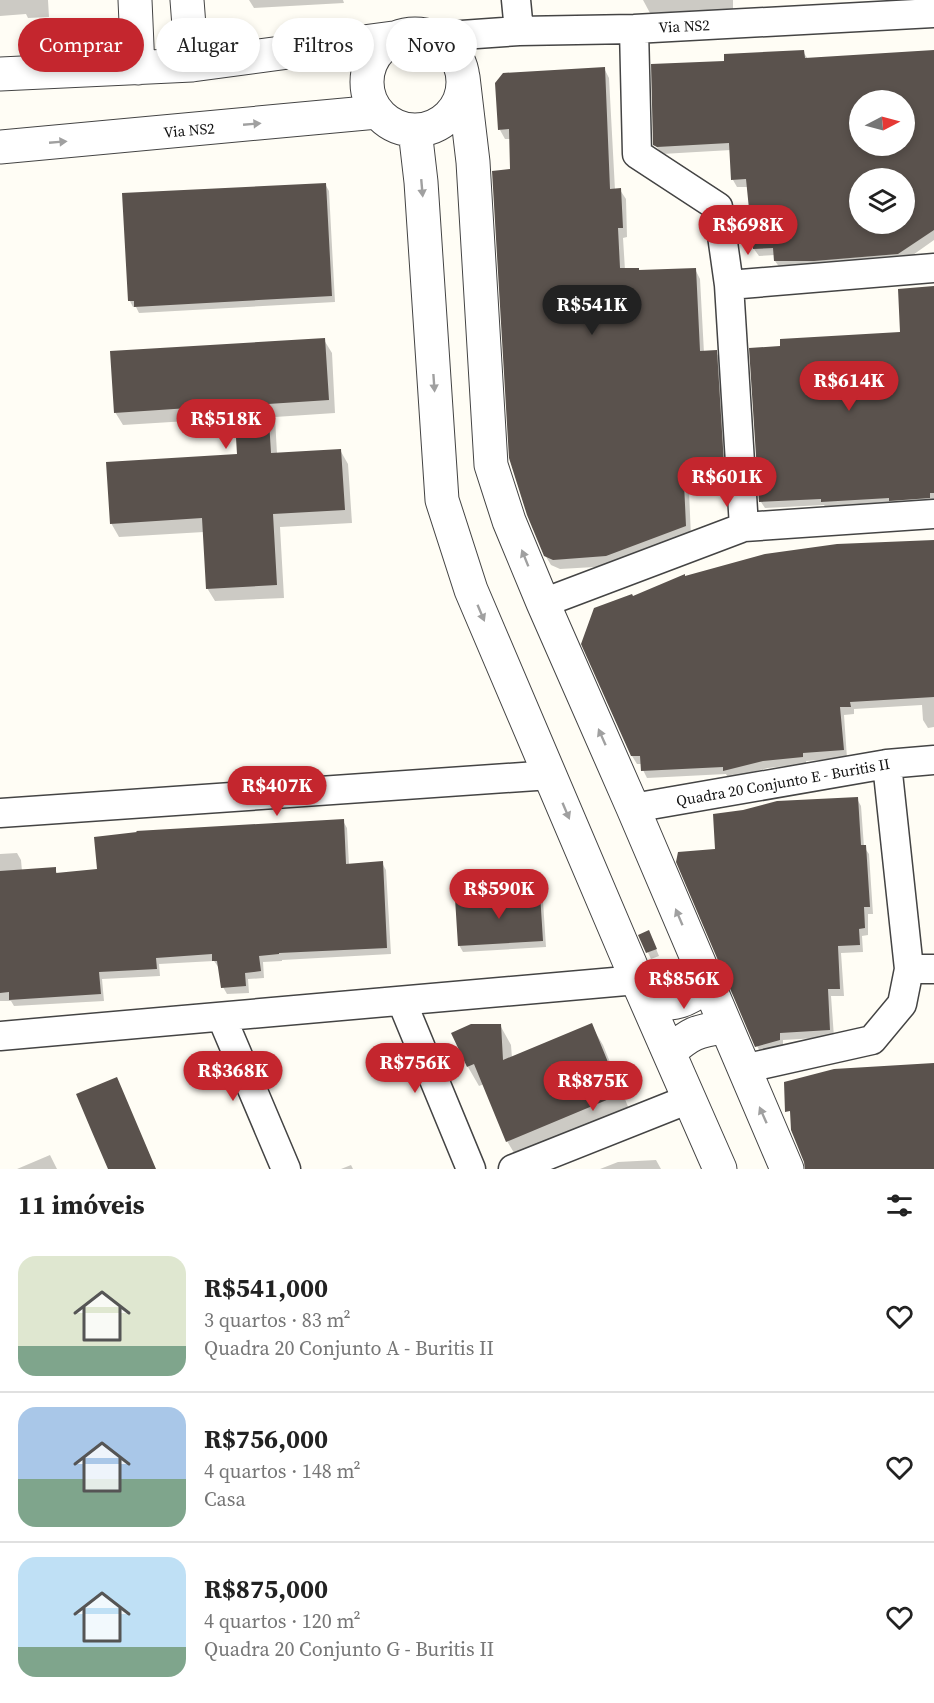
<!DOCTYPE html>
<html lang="pt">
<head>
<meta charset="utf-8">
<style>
  body { margin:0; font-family:"Source Serif 4",serif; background:#f2f2f2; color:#222; height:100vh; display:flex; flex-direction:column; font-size:22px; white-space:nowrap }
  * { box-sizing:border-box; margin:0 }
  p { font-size:20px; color:#767676 }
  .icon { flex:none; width:33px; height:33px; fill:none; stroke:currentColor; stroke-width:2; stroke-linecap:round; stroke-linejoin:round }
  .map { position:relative; height:1169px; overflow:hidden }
  .drawer { display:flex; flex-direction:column; background:#fff; flex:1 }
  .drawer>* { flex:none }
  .hud { position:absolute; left:18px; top:18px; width:600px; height:54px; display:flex; gap:12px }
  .needle { width:39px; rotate:84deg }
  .buttons { position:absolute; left:849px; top:90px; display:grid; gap:12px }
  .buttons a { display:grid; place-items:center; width:66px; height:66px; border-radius:50%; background:#fff; box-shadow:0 3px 9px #0003; font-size:30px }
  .price { position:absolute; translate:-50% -51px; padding:0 14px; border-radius:21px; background:#c4262e; color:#fff; font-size:20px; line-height:39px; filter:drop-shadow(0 2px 3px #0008) }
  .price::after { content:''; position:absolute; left:50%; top:36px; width:18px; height:14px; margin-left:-9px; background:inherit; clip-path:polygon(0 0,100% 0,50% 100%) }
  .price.on { background:#222; color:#fff }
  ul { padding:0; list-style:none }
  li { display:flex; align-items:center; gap:18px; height:150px; padding:0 18px }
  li+li { border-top:2px solid #e0e0e0 }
  li span { display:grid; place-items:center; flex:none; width:168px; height:120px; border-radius:18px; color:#555 }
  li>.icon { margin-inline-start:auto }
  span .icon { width:72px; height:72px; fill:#fffc; stroke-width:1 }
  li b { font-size:26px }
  h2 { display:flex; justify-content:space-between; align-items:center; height:72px; padding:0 18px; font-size:26px }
  .tag { padding:0 21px; border-radius:27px; background:#fff; box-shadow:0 3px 9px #0003; font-size:21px; line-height:54px }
  .tag.on { background:#c4262e; color:#fff }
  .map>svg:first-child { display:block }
  .shadow { fill:#0003; fill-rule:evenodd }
  .building { fill:#5a524d; fill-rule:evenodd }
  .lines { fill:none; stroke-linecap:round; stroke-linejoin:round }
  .minor-casing { stroke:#444; stroke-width:31 }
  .tertiary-casing { stroke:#444; stroke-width:35 }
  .minor { stroke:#fff; stroke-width:28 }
  .tertiary { stroke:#fff; stroke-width:33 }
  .oneway { fill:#a0a0a0 }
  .labels { text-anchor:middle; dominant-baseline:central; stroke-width:6; stroke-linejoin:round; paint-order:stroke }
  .street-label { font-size:15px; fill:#111; stroke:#fff }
</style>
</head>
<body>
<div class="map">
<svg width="934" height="1169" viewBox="0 0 934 1169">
  <rect width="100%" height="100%" fill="#fffdf5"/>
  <path class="shadow" d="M0,0H48L49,17L28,18L26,14L0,16Z
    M249,0H343L344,3L254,8Z
    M643,0H733V9L650,13Z
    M934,51V139L904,100H860L858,176L934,173V240L903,262L780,268L775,261V255L759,256L754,249L748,187H737L733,180L731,150L662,154L655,145L726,62L803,52L808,59ZM860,178H904V224H860Z
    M604,68L609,78L615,190H620L626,199L627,237L623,238L625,270L640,272L695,269L700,279L704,353L716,352L721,361L729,490L689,492L691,536L612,566L560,569L551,565L545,555L511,139H505L500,130Z
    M325,184L329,191L335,302L139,313L136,307H133L130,301Z
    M934,288V505L826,508L824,505L765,508L761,502L902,334Z
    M324,340L332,353L335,413L275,417L277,454L340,450L348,464L352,523L280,527L284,598L215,601L207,588L204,532L119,537L111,523L238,456L236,418L123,425L115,412Z
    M934,542V727L928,728L923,720L922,705L854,709V714L844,715L847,758L806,761V764L768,768L728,778L726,774L647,778L643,770L642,764H637L632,756V598Z
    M857,799L861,806L864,847L869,854L873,914H868V935L862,936L863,952L841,953L844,996H831L834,1037L783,1040V1048L761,1053L757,1046L716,851Z
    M343,821L347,828L349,865L382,863L386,870L391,954L282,960V961L263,962L264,978L248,979L249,993L227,994L223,987L219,968L214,961L159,964L160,976L102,979L104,1001L14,1006L11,1001H0V854L17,853L21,860L22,871L55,869L58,875L99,870Z
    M539,895L543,901L546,947L463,952L459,945Z
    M640,936L652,939L659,956L651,959Z
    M500,1025L511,1045L512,1058L591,1025L603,1045L631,1114L519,1161L507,1141L484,1084L479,1086L468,1067Z
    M50,1155L57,1169H17Z
    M656,1160L661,1169H600L618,1162Z
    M351,1165L353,1169H341Z"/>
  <path class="building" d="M804,50L805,58L934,50V230L898,254L814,261H774L773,248L753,249L746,179L731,180L729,143L657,147L653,145L651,64L724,61V54ZM860,100H904V146H860ZM860,178H904V224H860Z
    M605,67L610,189L621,188L623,228H618L620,268H639V270L696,268L700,351L717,350L725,481L684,483L686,526L606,556L553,560L544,556L527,515L509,458L492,171L510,169L509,129L498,130L495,83L503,73Z
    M326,183L332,296L134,307V301H128L122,193Z
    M934,286V493H930V498L889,501V498L821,502V499L759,502L749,348L780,346V339L900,332L898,289Z
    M325,338L329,400L268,404L271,453L341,449L345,510L273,514L277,585L206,589L202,518L110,524L106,462L237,454L234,405L114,413L110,351Z
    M934,540V697L850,702L851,707H840L844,750L803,753V757L763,761L723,771V767L641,771L640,756H631L581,644L594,608L632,594L633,596L685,574V576L765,554L837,544Z
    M858,797L861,845H866L870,907H864L865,928L859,929L860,945L838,946L840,989H828L830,1030L780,1033V1040L755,1047L676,862L678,852L715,849L713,814L743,810L777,801Z
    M344,819L346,864L383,861L387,948L279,953V954L259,956L261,971L245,973L246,986L221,988L217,961H212V954L156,958L157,969L99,972L101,994L9,1000V992L0,993V871L56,867V873L97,869L94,837L137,832L136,831Z
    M540,893L543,941L458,946L455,898Z
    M649,930L657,949L646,953L638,935Z
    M592,1023L621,1094L506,1142L474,1064L467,1067L451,1033L471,1024H501L503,1060Z
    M934,1063V1169H805L804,1162L791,1130L790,1111L785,1112L784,1082L834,1069Z
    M117,1077L156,1169H108L92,1132L76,1094Z"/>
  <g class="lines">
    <defs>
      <path id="minor" d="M516,0L519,31
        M634,29L637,154L718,207L729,285L744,527
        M433,37L519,31L634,29L934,13
        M729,285L934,268
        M543,603L744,527L934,514
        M887,764L909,969
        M633,808L887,764L934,760
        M0,813L551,775
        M402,1002L471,1169
        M222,1018L286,1169
        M0,1036L637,980
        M743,1069L872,1040L902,1004L909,969H934
        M513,1169L689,1099"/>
      <path id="tertiary" d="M135,0L138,68
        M187,0L192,65
        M367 82a48 48 0 1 1 96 0a48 48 0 1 1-96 0Z
        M0,74L192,65L393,38
        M463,77L473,162L491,465L509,521L543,603L633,808L787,1169
        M415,130L421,182L442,500L471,590L637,980L720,1169
        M0,147L377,112
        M648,1005C678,1004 683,1002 708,986
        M669,1052C691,1033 696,1031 725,1027"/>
    </defs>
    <use href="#minor" class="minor-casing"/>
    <use href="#tertiary" class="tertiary-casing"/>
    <use href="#minor" class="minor"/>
    <use href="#tertiary" class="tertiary"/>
  </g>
  <defs><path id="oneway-solid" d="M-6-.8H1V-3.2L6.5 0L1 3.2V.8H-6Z" transform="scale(1.5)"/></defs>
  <g class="oneway">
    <use href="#oneway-solid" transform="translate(252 124) rotate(-5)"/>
    <use href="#oneway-solid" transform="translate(58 142) rotate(-5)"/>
    <use href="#oneway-solid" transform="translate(422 188) rotate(85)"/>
    <use href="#oneway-solid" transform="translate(434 383) rotate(86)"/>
    <use href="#oneway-solid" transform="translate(525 558) rotate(-112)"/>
    <use href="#oneway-solid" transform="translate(481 613) rotate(67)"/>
    <use href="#oneway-solid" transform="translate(602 737) rotate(-114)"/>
    <use href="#oneway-solid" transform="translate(566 811) rotate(67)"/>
    <use href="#oneway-solid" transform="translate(679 917) rotate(-113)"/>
    <use href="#oneway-solid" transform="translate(763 1115) rotate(-114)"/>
  </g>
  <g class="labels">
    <g class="street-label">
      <text transform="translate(684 26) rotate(-3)">Via NS2</text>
      <text transform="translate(189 130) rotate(-5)">Via NS2</text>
      <text transform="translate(783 782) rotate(-10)">Quadra 20 Conjunto E - Buritis II</text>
    </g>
  </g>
</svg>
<div class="buttons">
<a><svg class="needle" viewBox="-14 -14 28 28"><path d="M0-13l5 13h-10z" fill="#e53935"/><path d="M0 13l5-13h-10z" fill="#767676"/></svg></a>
<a><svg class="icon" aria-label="layers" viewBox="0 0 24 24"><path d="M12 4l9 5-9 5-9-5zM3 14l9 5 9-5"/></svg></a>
</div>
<b class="price" style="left:748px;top:256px">R$698K</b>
<b class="price on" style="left:592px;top:336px">R$541K</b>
<b class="price" style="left:849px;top:412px">R$614K</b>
<b class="price" style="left:226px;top:450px">R$518K</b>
<b class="price" style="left:727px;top:508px">R$601K</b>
<b class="price" style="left:277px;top:817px">R$407K</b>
<b class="price" style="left:499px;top:920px">R$590K</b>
<b class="price" style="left:684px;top:1010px">R$856K</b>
<b class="price" style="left:415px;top:1094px">R$756K</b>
<b class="price" style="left:233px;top:1102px">R$368K</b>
<b class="price" style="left:593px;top:1112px">R$875K</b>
<div class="hud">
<a class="tag on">Comprar</a>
<a class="tag">Alugar</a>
<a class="tag">Filtros</a>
<a class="tag">Novo</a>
</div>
</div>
<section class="drawer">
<h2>11 imóveis<svg class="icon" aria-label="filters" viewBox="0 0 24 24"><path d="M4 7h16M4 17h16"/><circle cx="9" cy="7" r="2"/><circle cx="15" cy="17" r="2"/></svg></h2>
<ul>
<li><span style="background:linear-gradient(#dfe7d0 75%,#7fa58c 0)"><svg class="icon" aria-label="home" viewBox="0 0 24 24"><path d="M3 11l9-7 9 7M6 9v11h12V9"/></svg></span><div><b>R$541,000</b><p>3 quartos · 83 m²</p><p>Quadra 20 Conjunto A - Buritis II</p></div><svg class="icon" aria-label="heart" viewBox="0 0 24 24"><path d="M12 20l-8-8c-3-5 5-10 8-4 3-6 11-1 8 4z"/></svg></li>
<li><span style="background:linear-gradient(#a9c7e8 60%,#7fa58c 0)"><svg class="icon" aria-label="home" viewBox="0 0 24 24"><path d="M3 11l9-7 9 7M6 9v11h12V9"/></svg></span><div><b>R$756,000</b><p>4 quartos · 148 m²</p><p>Casa</p></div><svg class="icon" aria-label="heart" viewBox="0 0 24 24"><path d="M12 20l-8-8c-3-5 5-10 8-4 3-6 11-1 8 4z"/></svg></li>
<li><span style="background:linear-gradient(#bfe0f5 75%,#7fa58c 0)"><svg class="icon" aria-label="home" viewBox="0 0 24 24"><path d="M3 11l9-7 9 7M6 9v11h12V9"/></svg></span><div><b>R$875,000</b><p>4 quartos · 120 m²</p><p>Quadra 20 Conjunto G - Buritis II</p></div><svg class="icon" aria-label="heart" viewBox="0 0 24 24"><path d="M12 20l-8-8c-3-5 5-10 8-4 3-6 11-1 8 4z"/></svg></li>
</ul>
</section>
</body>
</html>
